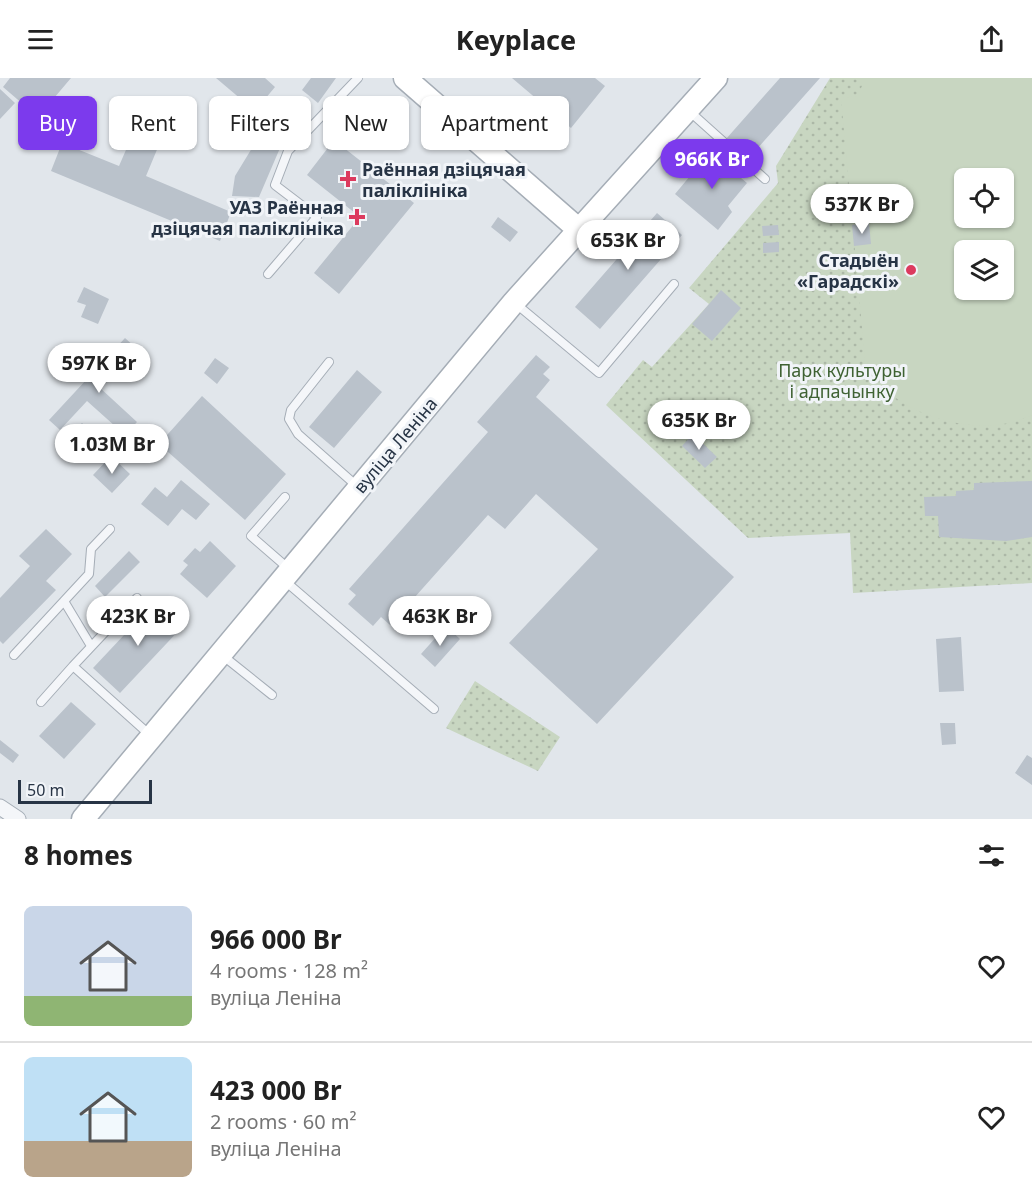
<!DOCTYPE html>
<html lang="en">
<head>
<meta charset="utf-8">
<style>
  body { margin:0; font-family:"Noto Sans",sans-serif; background:#f2f2f2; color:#222; height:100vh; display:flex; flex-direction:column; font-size:22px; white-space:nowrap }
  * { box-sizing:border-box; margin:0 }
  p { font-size:20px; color:#767676 }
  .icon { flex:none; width:33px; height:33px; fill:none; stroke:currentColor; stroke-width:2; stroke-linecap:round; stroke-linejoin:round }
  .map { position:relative; height:741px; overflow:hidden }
  .side { display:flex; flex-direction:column; background:#fff; flex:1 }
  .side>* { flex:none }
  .guide { position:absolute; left:18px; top:18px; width:600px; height:54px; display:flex; gap:12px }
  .controls { position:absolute; left:954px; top:90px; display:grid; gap:12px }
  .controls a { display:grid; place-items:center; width:60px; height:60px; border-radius:9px; background:#fff; box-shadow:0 2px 4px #0004; font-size:30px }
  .scale { position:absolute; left:18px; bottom:15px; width:134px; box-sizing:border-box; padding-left:6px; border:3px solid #273445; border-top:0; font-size:16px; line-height:21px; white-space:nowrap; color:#273445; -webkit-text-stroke:4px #f1f4f8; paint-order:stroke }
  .price { position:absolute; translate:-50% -51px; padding:0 14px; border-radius:21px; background:#fff; color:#222; font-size:20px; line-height:39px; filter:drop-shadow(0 2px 3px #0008) }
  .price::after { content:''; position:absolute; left:50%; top:36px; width:18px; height:14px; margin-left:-9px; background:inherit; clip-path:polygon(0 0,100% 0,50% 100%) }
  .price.selected { background:#7c3aed; color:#fff }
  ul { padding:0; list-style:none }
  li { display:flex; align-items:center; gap:18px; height:150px; padding:0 24px }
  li+li { border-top:2px solid #e0e0e0 }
  li span { display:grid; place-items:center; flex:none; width:168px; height:120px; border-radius:9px; color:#555 }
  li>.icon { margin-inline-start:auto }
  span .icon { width:72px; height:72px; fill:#fffc; stroke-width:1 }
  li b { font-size:26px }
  h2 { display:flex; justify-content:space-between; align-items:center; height:72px; padding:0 24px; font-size:26px }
  .tag { padding:0 21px; border-radius:9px; background:#fff; box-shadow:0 2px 4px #0004; font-size:21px; line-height:54px }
  .tag.selected { background:#7c3aed; color:#fff }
  header { display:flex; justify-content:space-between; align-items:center; height:78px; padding:0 24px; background:#fff; font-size:27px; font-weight:700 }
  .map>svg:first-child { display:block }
  .green { fill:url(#green-dots); fill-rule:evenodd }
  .pitch { fill:#c8d6c1; fill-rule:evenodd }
  .building { fill:#bac2cb }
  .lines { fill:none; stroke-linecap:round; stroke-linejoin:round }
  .service-casing { stroke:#a5adb6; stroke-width:10 }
  .minor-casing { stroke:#a5adb6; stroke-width:17 }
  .secondary-casing { stroke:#a5adb6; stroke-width:25 }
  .service { stroke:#f4f6f9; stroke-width:8 }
  .minor { stroke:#f4f6f9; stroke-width:15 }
  .secondary { stroke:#fff; stroke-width:22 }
  .poi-dot { fill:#dc3a5e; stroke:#f1f4f8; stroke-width:2 }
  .labels { text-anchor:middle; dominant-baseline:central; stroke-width:6; stroke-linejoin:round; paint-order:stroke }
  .poi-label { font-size:18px; font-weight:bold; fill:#273445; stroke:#f1f4f8; text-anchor:end }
  .park-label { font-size:18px; fill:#3f6233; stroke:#f1f4f8 }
  .street-label { font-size:18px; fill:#273445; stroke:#f1f4f8 }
</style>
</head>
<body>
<header><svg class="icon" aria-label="menu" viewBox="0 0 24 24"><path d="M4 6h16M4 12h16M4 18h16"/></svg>Keyplace<svg class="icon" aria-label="share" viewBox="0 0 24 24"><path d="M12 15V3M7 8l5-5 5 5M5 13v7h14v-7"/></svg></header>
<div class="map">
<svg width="1032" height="741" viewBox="0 0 1032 741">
  <defs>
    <pattern id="green-dots" width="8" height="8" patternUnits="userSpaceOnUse" patternTransform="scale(1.5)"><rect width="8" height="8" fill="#c8d6c1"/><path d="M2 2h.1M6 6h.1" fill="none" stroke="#acb8a7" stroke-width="1.8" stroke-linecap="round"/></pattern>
  </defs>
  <rect width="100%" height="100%" fill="#e1e6eb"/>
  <path class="green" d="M830,0H1032V505L853,515L850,455L748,460L606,327L643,282L652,289L709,226L689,210L778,105L776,88ZM964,100H1004V140H964ZM964,172H1004V212H964Z
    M475,603L560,659L538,693L446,650Z"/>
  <path class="pitch" d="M866,0H1032V337C1020,342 1009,346 996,347C963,351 911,337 887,312C879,304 873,292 865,282L841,20L857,18ZM964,100H1004V140H964ZM964,172H1004V212H964Z"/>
  <path class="building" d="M10,0H71L38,39L3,9Z
    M216,0H265L275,9L255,33Z
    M311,0H336L318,25L302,12Z
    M512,0H595L605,8L571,50Z
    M780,0H820L748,81L726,61Z
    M0,11L15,25L0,41Z
    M135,51L161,62L146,98L231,134L220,163L51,93L62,65L119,88Z
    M263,52L283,63L259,119L232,118L235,98Z
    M334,62L414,125L339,216L314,195L360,139L307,97Z
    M710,74L747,105L728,128L732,134L718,152L675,116Z
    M657,135L682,157L600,251L575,229Z
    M498,139L518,154L510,164L491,149Z
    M869,145L871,166L854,168L852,147Z
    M778,147L779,157L763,158L762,148Z
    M779,164V174L763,175V165Z
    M84,209L109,221L98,246L81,239L86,227L77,224Z
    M721,212L741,230L712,263L692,246Z
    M125,260L136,270L99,309L137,344L125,357L87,323L60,352L49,342Z
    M536,277L550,289L543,296L550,302L536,319L734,499L597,646L509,565L598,471L536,416L505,451L488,437L390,547L381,539L373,548L348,526L356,517L349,511L488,354L477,344Z
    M215,280L229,290L217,306L204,295Z
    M357,292L382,314L334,370L309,349Z
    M202,318L286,396L245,442L159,366Z
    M82,345L99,362L81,380L64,363Z
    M693,356L717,379L705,390L682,368Z
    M111,378L130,396L112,415L93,397Z
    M181,402L210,426L196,442L182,431L168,448L141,426L155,409L167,419Z
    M1032,403V459L1006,463L939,459L938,438H925L924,419L956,418V413L974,412V405Z
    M46,451L72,476L46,503L56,512L3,566L0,563V520L30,488L19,478Z
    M210,463L236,488L207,520L180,496L188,487L183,483L195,470L200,474Z
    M129,473L140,484L105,519L95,508Z
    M156,523L183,548L120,615L93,590Z
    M446,548L460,561L435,589L421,576Z
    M961,559L964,613L939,614L936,561Z
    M71,624L96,646L64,681L39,658Z
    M940,645H955L956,666L942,667Z
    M0,662L19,677L13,685L0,675Z
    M1027,677L1032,680V707L1015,695Z"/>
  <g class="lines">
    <defs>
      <path id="service" d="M688,32L765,101
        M268,196L317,139L275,107L288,73L358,0
        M515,225L599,295L674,206
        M329,284L291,332L289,341L298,356L358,409
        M285,419L251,458L289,491
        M285,503L434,631
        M64,523L91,568
        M14,577L89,496L91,471L110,451
        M222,577L272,617
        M73,588L137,520
        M41,624L73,588L151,658"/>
      <path id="minor" d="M0,729L18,741"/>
      <path id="secondary" d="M405,0L578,151
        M83,741L514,224L716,0"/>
    </defs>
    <use href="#service" class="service-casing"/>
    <use href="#minor" class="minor-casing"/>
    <use href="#secondary" class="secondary-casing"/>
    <use href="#service" class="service"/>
    <use href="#minor" class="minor"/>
    <use href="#secondary" class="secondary"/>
  </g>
  <g class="poi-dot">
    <path d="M345 92h6v6h6v6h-6v6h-6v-6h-6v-6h6z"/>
    <path d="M354 130h6v6h6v6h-6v6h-6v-6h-6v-6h6z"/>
    <circle cx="911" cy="192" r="6"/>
  </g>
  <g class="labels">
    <g class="poi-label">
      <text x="362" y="91" text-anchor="start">Раённая дзіцячая<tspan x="362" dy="21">паліклініка</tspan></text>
      <text x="344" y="129">УАЗ Раённая<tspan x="344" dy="21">дзіцячая паліклініка</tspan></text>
      <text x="899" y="182">Стадыён<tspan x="899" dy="21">«Гарадскі»</tspan></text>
    </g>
    <g class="park-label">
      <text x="842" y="292">Парк культуры<tspan x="842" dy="21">і адпачынку</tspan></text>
    </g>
    <g class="street-label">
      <text transform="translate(395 367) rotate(-50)">вуліца Леніна</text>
    </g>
  </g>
</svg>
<div class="controls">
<a><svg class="icon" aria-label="locate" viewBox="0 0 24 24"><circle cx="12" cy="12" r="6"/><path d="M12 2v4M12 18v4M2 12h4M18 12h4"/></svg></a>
<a><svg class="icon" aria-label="layers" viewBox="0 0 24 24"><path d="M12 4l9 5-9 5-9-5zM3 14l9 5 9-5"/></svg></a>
</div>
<div class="scale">50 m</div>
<b class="price selected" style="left:712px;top:112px">966K Br</b>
<b class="price" style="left:862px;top:157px">537K Br</b>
<b class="price" style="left:628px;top:193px">653K Br</b>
<b class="price" style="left:99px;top:316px">597K Br</b>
<b class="price" style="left:699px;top:373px">635K Br</b>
<b class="price" style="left:112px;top:397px">1.03M Br</b>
<b class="price" style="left:138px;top:569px">423K Br</b>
<b class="price" style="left:440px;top:569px">463K Br</b>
<div class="guide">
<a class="tag selected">Buy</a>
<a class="tag">Rent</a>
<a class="tag">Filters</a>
<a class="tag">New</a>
<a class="tag">Apartment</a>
</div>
</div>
<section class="side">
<h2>8 homes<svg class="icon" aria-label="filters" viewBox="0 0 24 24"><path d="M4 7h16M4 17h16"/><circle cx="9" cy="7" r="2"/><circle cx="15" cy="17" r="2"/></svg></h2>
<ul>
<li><span style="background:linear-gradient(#c9d6e8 75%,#8fb573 0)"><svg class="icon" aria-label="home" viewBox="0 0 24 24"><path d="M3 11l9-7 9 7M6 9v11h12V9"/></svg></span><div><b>966 000 Br</b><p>4 rooms · 128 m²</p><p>вуліца Леніна</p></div><svg class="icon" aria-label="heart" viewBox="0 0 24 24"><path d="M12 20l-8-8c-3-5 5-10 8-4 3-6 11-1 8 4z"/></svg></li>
<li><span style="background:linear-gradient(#bfe0f5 70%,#b9a48a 0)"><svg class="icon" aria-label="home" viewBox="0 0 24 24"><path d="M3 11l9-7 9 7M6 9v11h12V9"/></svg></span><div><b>423 000 Br</b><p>2 rooms · 60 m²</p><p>вуліца Леніна</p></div><svg class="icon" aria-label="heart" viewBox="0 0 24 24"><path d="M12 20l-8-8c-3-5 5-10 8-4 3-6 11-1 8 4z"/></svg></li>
</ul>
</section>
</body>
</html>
